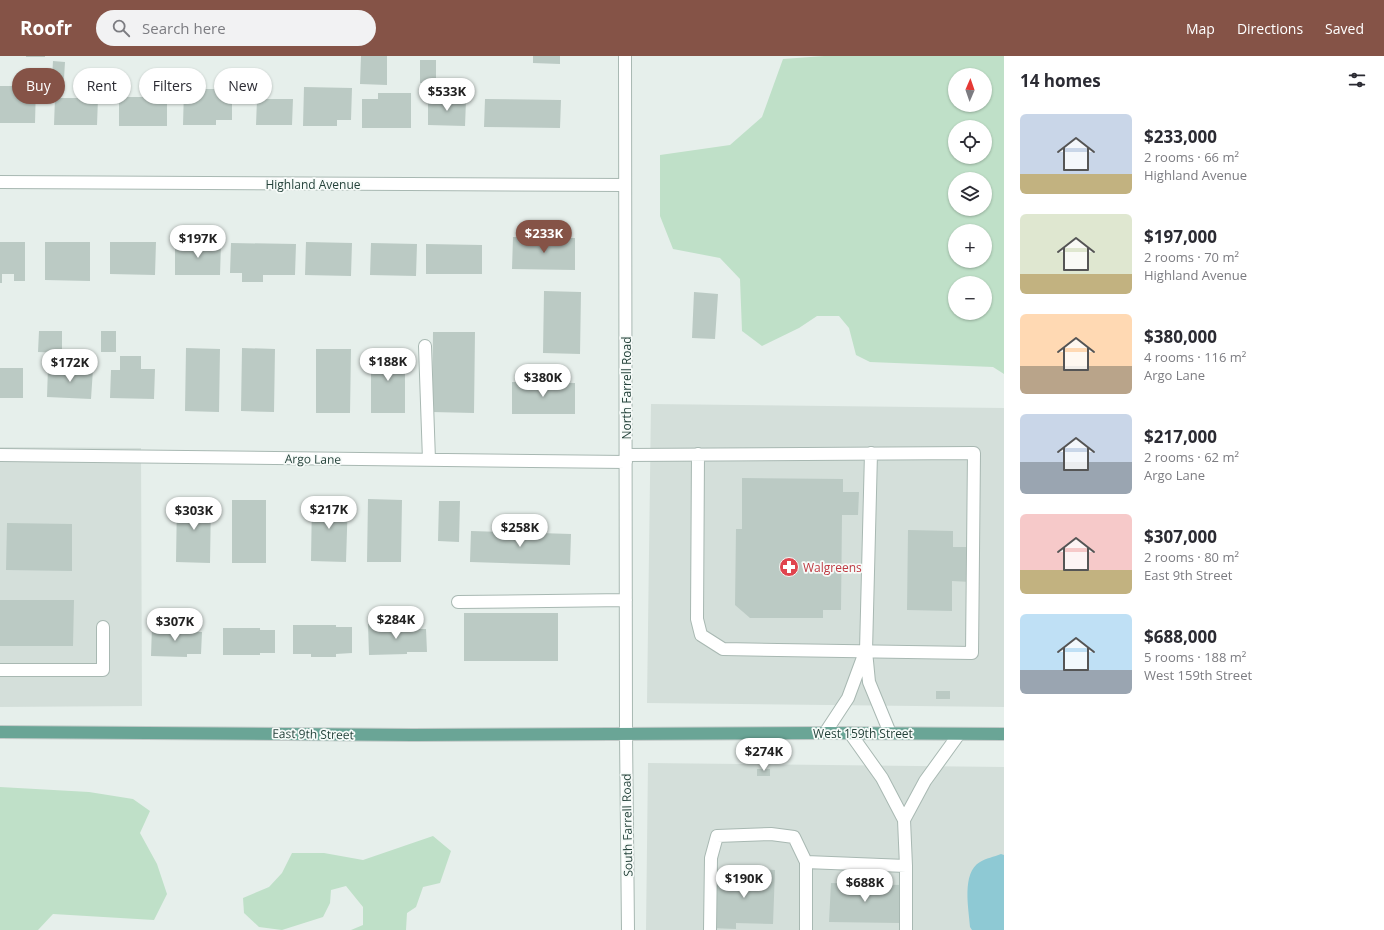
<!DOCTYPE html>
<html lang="en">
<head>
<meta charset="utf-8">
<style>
  body { margin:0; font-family:"Open Sans",sans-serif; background:#f2f2f3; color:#2b2b33; height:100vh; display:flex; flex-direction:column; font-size:15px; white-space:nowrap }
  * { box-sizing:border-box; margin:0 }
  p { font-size:13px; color:#7c7c81 }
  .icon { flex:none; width:22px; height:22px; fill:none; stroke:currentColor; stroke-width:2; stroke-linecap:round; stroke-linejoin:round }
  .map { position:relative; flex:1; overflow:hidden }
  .panel { display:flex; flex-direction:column; background:#fff; width:380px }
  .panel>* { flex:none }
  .top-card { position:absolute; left:12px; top:12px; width:380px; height:36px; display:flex; gap:8px }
  .needle { width:26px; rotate:2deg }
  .tools { position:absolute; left:948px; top:12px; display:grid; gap:8px }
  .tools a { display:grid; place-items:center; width:44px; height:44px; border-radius:50%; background:#fff; box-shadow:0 1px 3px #0004; font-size:20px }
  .price { position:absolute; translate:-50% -34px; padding:0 9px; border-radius:14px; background:#fff; color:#222; font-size:13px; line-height:26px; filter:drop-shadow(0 1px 2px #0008) }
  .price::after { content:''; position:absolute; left:50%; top:24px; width:12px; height:9px; margin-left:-6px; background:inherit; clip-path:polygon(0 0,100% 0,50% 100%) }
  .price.selected { background:#855347; color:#fff }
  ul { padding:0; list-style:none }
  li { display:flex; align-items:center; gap:12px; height:100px; padding:0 16px }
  li span { display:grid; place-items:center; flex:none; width:112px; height:80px; border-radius:6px; color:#555 }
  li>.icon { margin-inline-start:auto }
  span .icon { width:48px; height:48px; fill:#fffc; stroke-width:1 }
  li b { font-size:17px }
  h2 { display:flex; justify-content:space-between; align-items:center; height:48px; padding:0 16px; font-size:17px }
  .pill { padding:0 14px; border-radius:18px; background:#fff; box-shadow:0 1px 3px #0004; font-size:14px; line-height:36px }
  .pill.selected { background:#855347; color:#fff }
  header { display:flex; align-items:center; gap:24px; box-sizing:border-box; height:56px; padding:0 20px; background:#855347; color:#fff }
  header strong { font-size:19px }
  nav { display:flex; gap:22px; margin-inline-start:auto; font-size:14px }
  .search { width:280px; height:36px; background:#f2f2f3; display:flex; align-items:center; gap:10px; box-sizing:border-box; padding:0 14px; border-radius:22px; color:#7c7c81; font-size:15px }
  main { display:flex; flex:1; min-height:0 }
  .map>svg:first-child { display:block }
  .built { fill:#d4dfda }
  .green { fill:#bfe0c8; fill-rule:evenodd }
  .water { fill:#8ec9d4 }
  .building { fill:#bbcac4 }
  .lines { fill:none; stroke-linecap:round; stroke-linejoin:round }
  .minor-casing { stroke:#a8b8b2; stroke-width:14 }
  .major-casing { stroke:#c2cac8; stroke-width:14 }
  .minor { stroke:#fff; stroke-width:12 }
  .major { stroke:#6aa596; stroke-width:12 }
  .labels { text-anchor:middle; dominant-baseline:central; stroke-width:3.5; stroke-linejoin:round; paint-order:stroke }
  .street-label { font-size:12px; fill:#24423a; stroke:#f7fbf9 }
  .health-label { font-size:12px; fill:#be3a42; stroke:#f7fbf9; text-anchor:start }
</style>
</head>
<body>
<header>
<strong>Roofr</strong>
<div class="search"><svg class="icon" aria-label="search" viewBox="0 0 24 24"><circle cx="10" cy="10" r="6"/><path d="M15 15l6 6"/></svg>Search here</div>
<nav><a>Map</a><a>Directions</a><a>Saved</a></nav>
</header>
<main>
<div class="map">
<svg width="1004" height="874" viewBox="0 0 1004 874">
  <rect width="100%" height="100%" fill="#e6efeb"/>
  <path class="built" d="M651,348L1004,352V651L647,647Z
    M0,391L141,392L142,650L0,651Z
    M648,707L1004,711V874H646Z"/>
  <path class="green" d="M824,0H1004V318L993,311L870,306L856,299L849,272L839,260H817L799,272L762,290L742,275L740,223L720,202L673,193L660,160V99L730,89L762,61L783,3ZM955,19H985V49H955ZM955,71H985V101H955ZM955,123H985V153H955ZM955,175H985V205H955ZM955,227H985V257H955Z
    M0,731L89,736L133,743L150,755L140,777L157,808L167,838L154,864L53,858L38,874H0Z
    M433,780L451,795L440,827L423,831L416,851L407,857L406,874H351L363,869V851L346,830L331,834L330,847L323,861L282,874L259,871L244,857L243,842L269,831L282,817L292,797H324L363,804Z"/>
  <path class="water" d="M1001,798L1004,799V874H972L970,871C969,853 961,817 980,806C986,802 994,801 1001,798Z"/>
  <path class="building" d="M26,0H45V1H26Z
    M361,0H387V29L360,28Z
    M533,0H560V8L533,7Z
    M420,4H436V27H420Z
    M53,5L65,6L64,23L52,22Z
    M0,30H36L35,67H0Z
    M304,31L352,32L351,64H337V70H303Z
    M184,33H232V64H216V69H183Z
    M378,37H411V72H362V43H378Z
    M119,41H167V70H119Z
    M55,42H98L97,69H54Z
    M257,43H293L292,69H256Z
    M428,43L466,44L465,70L428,69Z
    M485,43L561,44L560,72L484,71Z
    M513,181L575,182V214L512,213Z
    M0,186H25V225H14V218H2V227H0Z
    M45,186H90V225L45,224Z
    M110,186H156L155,219L110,218Z
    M175,186L221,187L220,219H175Z
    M306,186L352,187L351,220L305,219Z
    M231,187L296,188L295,219H263V226H242V217H230Z
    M371,187L417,188L416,220L370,219Z
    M426,188L482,189V218H426Z
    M544,235L581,236L580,298L543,297Z
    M694,236L718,238L715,283L692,282Z
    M39,275H62V297L38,296Z
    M101,275H116V296H101Z
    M433,276H475L474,357L432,356Z
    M186,292L220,293L219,356L185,355Z
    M242,292L275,293L274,356L241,355Z
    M316,293H351L350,357H316Z
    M371,294H405V357H371Z
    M120,300H141V313H155L154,343L110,342L111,314H120Z
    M48,311L93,313L91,343L47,341Z
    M0,312H23V342H0Z
    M512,326L575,327V358H512Z
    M742,422L843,423V436H859L858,459H842L841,554H823V562H750L735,549L736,473H742Z
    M312,443H348L346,506L311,505Z
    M368,443L402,444L401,506H367Z
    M177,444H211L210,507L176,506Z
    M232,444H266V507H232Z
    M439,445H460L459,486L438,485Z
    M7,467L72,468V515L6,514Z
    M908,474L953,475V491H978L971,526L952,525V555L907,554Z
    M471,475L571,478L570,509L470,506Z
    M0,544H74L73,590H0Z
    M464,557H558V605H464Z
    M368,568H407V573H426L427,596H407V598L369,599Z
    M293,569H336V571H352V597L336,598V601H311V598H293Z
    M152,570L188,571V576H202L201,598H187V601L151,600Z
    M223,572H260V574H275V597H260V599H223Z
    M936,635H950V643H936Z
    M757,713H770V720H757Z
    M739,812L775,814L773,868L736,867V873L711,872L713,822L738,823Z
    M831,827L901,829L899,867L829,866Z"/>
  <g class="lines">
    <defs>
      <path id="minor" d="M625,0L626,678L628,874
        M0,126L625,129
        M425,290L429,404
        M871,397L866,595L869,626L890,677
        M0,399L626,406
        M626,399L974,397L972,597L723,593L701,579L697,563L698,398
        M458,546L626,544
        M0,614H103V571
        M825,677L848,642L865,596
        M850,677L882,722L904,764L906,810V874
        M904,764L925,725L959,678
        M710,874L711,802L717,780L771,778L794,781L806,806
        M806,874V806L906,810"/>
      <path id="major" d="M0,676L413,679L825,677L1004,678"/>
    </defs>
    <use href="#minor" class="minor-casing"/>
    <use href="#major" class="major-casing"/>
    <use href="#minor" class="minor"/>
    <use href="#major" class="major"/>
  </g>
  <defs>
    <symbol id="pharmacy-disc" viewBox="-11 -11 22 22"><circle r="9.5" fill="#e0444e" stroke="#f7fbf9"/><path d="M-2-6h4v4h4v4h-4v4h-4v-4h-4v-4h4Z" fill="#fff"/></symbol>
  </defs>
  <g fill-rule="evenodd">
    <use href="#pharmacy-disc" x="778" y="500" width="22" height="22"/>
  </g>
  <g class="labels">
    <g class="street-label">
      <text x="313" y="128">Highland Avenue</text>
      <text transform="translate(626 332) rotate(-90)">North Farrell Road</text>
      <text transform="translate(313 403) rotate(1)">Argo Lane</text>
      <text x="863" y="677">West 159th Street</text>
      <text transform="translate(313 678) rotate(1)">East 9th Street</text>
      <text transform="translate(627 769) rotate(-91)">South Farrell Road</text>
    </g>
    <g class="health-label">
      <text x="803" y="511">Walgreens</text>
    </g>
  </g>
</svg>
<div class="tools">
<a><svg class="needle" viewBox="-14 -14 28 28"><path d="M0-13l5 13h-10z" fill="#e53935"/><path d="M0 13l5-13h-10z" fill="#7c7c81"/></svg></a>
<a><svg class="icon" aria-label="locate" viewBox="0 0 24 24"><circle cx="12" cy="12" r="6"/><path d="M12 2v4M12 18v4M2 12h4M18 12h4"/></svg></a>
<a><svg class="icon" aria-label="layers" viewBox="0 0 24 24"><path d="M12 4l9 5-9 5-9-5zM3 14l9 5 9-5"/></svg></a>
<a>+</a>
<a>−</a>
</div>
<b class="price" style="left:447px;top:56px">$533K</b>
<b class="price selected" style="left:544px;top:198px">$233K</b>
<b class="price" style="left:198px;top:203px">$197K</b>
<b class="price" style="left:388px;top:326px">$188K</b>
<b class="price" style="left:70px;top:327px">$172K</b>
<b class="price" style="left:543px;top:342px">$380K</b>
<b class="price" style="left:329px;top:474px">$217K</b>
<b class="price" style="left:194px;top:475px">$303K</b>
<b class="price" style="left:520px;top:492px">$258K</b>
<b class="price" style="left:396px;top:584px">$284K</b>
<b class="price" style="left:175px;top:586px">$307K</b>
<b class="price" style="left:764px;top:716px">$274K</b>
<b class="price" style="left:744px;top:843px">$190K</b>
<b class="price" style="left:865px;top:847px">$688K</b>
<div class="top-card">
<a class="pill selected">Buy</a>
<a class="pill">Rent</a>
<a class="pill">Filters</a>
<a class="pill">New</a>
</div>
</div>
<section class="panel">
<h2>14 homes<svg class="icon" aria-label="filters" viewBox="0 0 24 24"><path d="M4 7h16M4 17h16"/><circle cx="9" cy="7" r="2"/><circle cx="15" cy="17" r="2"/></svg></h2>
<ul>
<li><span style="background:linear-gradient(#c9d6e8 75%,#c2b280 0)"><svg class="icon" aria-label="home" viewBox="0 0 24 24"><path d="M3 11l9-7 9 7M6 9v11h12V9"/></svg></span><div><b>$233,000</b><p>2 rooms · 66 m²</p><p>Highland Avenue</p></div></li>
<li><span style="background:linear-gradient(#dfe7d0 75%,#c2b280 0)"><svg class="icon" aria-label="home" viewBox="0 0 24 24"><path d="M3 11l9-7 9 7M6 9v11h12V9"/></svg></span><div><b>$197,000</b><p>2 rooms · 70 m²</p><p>Highland Avenue</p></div></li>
<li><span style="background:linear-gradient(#ffd9b3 65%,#b9a48a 0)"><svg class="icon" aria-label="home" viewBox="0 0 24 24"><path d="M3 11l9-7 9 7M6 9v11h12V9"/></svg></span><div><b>$380,000</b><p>4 rooms · 116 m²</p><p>Argo Lane</p></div></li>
<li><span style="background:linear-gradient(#c9d6e8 60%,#9aa5b1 0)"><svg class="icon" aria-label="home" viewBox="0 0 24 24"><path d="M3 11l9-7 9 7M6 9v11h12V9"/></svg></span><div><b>$217,000</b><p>2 rooms · 62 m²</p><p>Argo Lane</p></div></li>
<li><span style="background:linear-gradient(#f6c9c9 70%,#c2b280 0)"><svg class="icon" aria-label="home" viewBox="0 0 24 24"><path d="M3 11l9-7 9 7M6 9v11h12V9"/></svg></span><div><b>$307,000</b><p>2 rooms · 80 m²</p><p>East 9th Street</p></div></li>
<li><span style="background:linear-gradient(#bfe0f5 70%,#9aa5b1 0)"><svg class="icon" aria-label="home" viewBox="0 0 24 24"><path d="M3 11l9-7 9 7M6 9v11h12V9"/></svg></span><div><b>$688,000</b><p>5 rooms · 188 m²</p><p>West 159th Street</p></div></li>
</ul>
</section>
</main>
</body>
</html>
